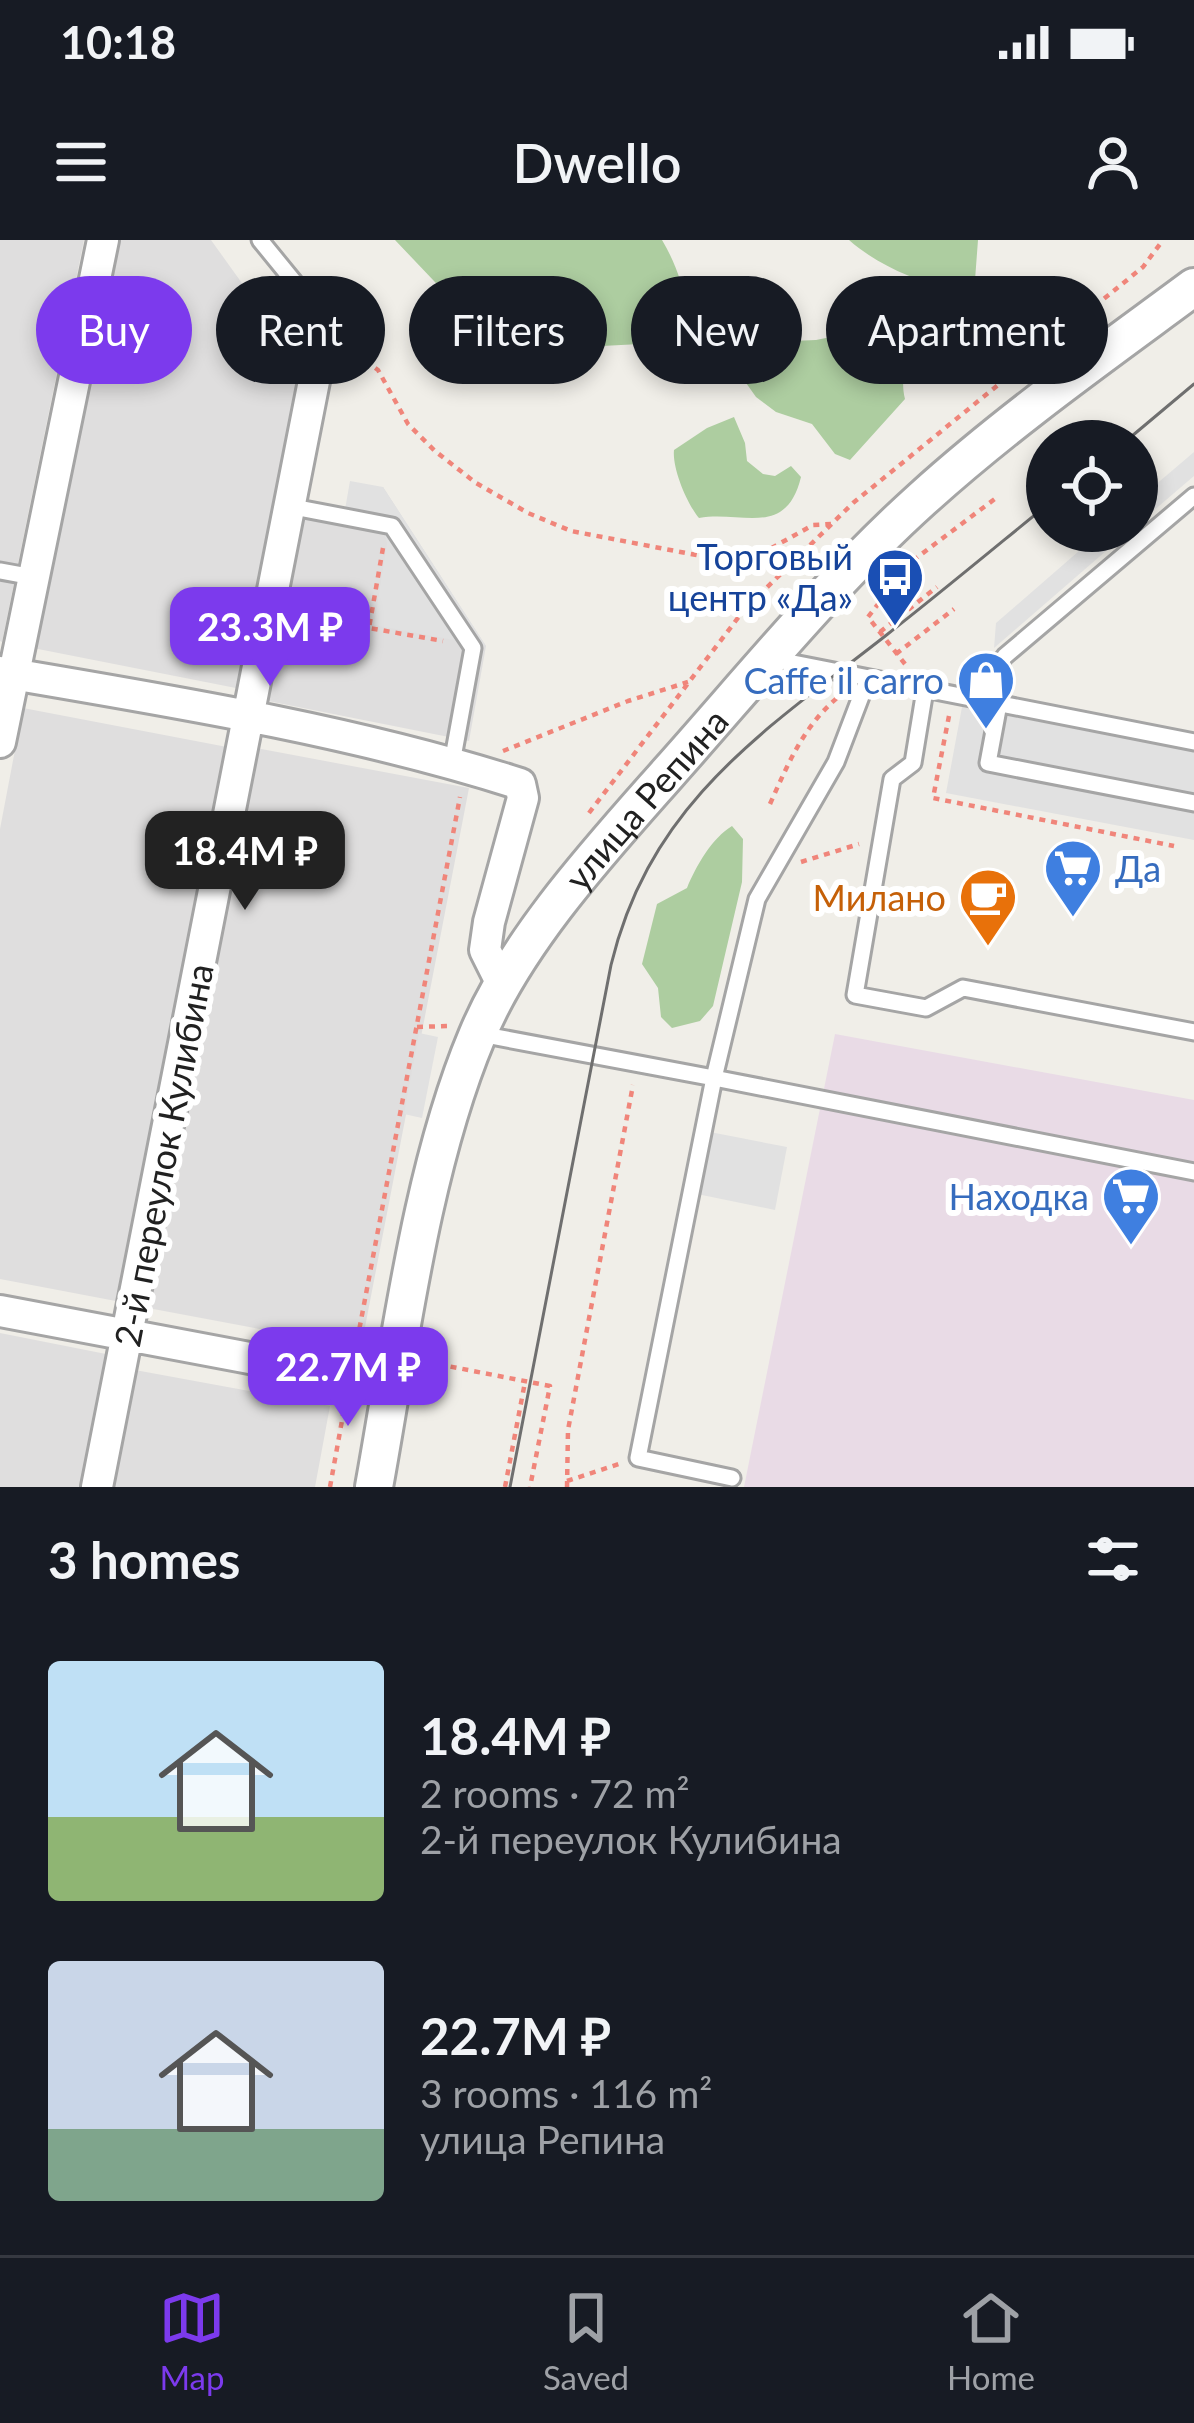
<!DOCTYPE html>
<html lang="en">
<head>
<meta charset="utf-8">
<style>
  body { margin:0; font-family:Lato,sans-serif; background:#242831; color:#f1f3f6; height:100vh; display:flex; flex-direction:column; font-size:45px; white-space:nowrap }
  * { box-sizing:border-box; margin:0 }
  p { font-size:39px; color:#9ea1a6 }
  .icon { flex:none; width:66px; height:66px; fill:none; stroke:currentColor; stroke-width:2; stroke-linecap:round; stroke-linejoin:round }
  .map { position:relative; height:1247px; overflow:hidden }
  .details { display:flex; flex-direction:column; background:#171b24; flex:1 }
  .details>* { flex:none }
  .banner { position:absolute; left:36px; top:36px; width:1122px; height:108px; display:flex; gap:24px }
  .buttons { position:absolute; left:1026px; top:180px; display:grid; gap:24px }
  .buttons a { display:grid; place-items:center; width:132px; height:132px; border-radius:50%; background:#171b24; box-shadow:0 6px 18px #0003; font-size:60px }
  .price { position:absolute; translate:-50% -102px; padding:0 27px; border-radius:24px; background:#7c3aed; color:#fff; font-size:39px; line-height:78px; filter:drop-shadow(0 3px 6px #0008) }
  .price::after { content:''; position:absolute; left:50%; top:72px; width:36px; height:27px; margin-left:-18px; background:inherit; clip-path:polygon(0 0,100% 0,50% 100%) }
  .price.active { background:#222; color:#fff }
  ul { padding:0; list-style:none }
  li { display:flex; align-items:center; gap:36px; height:300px; padding:0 48px }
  li span { display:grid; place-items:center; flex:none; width:336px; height:240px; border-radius:12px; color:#555 }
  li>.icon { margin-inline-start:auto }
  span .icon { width:144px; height:144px; fill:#fffc; stroke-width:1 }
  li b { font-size:51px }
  h2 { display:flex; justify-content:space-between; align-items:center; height:144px; padding:0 48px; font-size:51px }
  .chip { padding:0 42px; border-radius:54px; background:#171b24; box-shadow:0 6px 18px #0003; font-size:42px; line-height:108px }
  .chip.active { background:#7c3aed; color:#fff }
  .status { display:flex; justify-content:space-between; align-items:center; height:84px; padding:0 60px; background:#171b24; direction:ltr }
  .status svg { height:33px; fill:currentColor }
  header { display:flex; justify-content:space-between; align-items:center; height:156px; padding:0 48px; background:#171b24; font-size:54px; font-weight:600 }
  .menu { display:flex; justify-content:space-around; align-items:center; height:168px; border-top:3px solid #363941; background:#171b24; font-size:33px; color:#9ea1a6 }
  .menu a { display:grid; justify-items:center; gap:6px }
  .menu .active { color:#7c3aed }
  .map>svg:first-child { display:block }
  .residential { fill:#dfdede }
  .industrial { fill:#e9dbe6 }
  .forest { fill:#adcda0 }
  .parking { fill:#e1e1e1 }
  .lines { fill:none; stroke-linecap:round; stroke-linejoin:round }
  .service-casing { stroke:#a5a5a5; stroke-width:21 }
  .minor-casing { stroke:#a5a5a5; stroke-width:36 }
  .tertiary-casing { stroke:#a5a5a5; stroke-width:42 }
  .path { stroke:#f0857a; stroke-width:4.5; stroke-dasharray:6 6; stroke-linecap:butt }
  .service { stroke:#fff; stroke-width:15 }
  .minor { stroke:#fff; stroke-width:30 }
  .tertiary { stroke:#fff; stroke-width:36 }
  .tram { stroke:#6f6f6f; stroke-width:3 }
  .labels { text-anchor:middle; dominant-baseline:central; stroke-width:12; stroke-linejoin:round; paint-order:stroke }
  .transit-label { font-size:36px; fill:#164399; stroke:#fff; text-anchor:end }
  .shop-label { font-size:36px; fill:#366cbe; stroke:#fff; text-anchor:end }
  .street-label { font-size:36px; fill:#212121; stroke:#fff }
  .food-label { font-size:36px; fill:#c56008; stroke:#fff; text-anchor:end }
</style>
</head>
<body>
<div class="status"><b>10:18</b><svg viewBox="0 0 49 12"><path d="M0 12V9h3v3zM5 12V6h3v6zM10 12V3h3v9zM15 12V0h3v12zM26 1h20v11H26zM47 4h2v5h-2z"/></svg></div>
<header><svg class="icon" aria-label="menu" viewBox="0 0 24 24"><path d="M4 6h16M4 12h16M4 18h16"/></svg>Dwello<svg class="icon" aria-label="person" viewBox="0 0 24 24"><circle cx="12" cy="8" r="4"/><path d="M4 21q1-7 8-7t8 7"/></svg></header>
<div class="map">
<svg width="1194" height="1247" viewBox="0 0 1194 1247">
  <rect width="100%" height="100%" fill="#f0eee8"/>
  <path class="residential" d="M0,0H84L2,402L0,401Z
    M118,0H211L310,138L246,450L33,408L110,7Z
    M383,247L486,406L469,501L268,461L302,259L345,267Z
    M23,468L227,507L121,1062L0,1039V589Z
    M256,508L469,548L361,1108L148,1068Z
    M0,1093L111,1115L86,1247H0Z
    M135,1130L330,1166L315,1247H113Z"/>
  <path class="industrial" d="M835,794L1194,860V1247H744Z"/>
  <path class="forest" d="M395,0H662C686,40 691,82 693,128L679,138L660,133L653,114L640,104L564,108L492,102Z
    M849,0H978L975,40L953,51C914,39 880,27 849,0Z
    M870,89C925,88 896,125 905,159L850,220L835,214L812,184L776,172L756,157L722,109L725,104L816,100Z
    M734,177L745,203L747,221L763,234L775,236L791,226L801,237C786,299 741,270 699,278C687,264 672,228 674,210L707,188Z
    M732,586L743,599L742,642L713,766L700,781L672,788L661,777L658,748L642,724L657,664L687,648C696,626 712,598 732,586Z"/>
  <path class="parking" d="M1194,212V236L1152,272L1140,258Z
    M350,241L383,247L486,406L374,385L387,303L384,292L343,281Z
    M1102,291H1129L994,408L996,383Z
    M962,467L1194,511V600L946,553Z
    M419,793L438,797L422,878L404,874Z
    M710,892L787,907L775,970L697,954Z"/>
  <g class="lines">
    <defs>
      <path id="service" d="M260,0L304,54L319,88
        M288,266L392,286L473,408L452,523
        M0,331L33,337
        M773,419L1194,502
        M868,438L836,522L757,659L714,838L1194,932
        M925,450L913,523L892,539L855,755L926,768L963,748L1194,792
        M984,461L989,437L1005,416L1194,256
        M999,464L988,523L1194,563
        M480,794L714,838L638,1218L732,1238"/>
      <path id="minor" d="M0,432C171,461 356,491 520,544L523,558L489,682L485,710L503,746
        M0,502L103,0
        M0,1071L393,1145
        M97,1247L314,141L319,88"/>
      <g id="tertiary">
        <path id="s1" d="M374,1247C400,1104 421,929 477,796C516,701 601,609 669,532C751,440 830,342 922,259C1007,182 1102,115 1194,47"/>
      </g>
    </defs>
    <use href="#service" class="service-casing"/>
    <use href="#minor" class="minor-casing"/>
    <use href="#tertiary" class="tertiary-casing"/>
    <path class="path" d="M346,107L378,130L408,184L435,211L476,243L528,273L571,291L712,318L750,320L813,285L831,284
      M383,308L369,388L443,401
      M880,392L937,347
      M896,414L954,369
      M905,424L868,377L911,322L996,258
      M949,476L933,558L1174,606
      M503,511L628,461L688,442
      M770,564C788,524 803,487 837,458
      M589,573L744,370L853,263L1143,27L1163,0
      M801,622L859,604
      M417,787L448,786
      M355,1112L460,557
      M427,1122L550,1146L530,1247
      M567,1241L619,1224
      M330,1247L345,1164
      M505,1247L525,1142
      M567,1247L568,1190L633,845"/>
    <use href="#service" class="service"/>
    <use href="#minor" class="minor"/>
    <use href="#tertiary" class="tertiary"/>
    <path class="tram" d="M1126,201L1194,144
      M510,1247L611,725C650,564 761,493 884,397C939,354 993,309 1047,265"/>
  </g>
  <defs>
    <symbol id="bus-pin" viewBox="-11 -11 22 30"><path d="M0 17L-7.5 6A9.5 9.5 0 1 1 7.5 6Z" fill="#1a4fb4" stroke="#fff"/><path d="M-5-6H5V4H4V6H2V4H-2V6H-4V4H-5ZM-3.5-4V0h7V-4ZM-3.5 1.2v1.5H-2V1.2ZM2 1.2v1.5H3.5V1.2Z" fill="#fff"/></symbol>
    <symbol id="shop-pin" viewBox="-11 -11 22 30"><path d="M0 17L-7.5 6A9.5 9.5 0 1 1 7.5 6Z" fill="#3f7fe0" stroke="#fff"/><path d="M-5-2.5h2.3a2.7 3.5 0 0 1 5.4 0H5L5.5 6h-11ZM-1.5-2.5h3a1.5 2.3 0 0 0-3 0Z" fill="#fff"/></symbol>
    <symbol id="supermarket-pin" viewBox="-11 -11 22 30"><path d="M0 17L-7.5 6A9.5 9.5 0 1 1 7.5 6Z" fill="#3f7fe0" stroke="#fff"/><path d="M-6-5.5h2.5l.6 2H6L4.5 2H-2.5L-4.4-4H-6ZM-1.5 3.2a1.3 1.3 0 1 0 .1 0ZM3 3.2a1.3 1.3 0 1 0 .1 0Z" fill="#fff"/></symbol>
    <symbol id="cafe-pin" viewBox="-11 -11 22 30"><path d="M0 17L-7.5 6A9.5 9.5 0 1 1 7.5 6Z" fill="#e8710a" stroke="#fff"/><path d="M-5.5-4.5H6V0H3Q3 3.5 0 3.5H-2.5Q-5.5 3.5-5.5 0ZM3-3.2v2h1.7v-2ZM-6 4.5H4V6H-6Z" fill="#fff"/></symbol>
  </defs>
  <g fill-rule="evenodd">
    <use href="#bus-pin" x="862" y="304" width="66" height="90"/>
    <use href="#shop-pin" x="953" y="407" width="66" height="90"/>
    <use href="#supermarket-pin" x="1040" y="595" width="66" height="90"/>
    <use href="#cafe-pin" x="955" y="624" width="66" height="90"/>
    <use href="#supermarket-pin" x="1098" y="923" width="66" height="90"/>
  </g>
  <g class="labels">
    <g class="transit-label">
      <text x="853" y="316">Торговый<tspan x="853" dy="41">центр «Да»</tspan></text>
    </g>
    <g class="shop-label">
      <text x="944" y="440">Caffe il carro</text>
      <text x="1115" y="628" text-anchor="start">Да</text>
      <text x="1089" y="956">Находка</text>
    </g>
    <g class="street-label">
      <text stroke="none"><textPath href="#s1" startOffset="756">улица Репина</textPath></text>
      <text transform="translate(163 915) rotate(-79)">2-й переулок Кулибина</text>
    </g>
    <g class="food-label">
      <text x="946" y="657">Милано</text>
    </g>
  </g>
</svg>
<div class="buttons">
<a><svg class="icon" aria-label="locate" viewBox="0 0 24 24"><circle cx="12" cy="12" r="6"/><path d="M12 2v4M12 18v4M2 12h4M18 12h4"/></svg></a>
</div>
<b class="price" style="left:270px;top:449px">23.3M ₽</b>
<b class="price active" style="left:245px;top:673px">18.4M ₽</b>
<b class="price" style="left:348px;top:1189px">22.7M ₽</b>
<div class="banner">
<a class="chip active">Buy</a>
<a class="chip">Rent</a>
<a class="chip">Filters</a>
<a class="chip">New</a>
<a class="chip">Apartment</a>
</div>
</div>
<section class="details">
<h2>3 homes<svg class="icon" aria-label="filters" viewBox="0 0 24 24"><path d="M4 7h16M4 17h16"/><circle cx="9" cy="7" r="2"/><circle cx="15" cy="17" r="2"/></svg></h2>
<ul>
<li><span style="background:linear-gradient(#bfe0f5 65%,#8fb573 0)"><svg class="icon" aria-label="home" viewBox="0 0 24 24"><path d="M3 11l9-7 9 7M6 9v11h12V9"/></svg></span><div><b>18.4M ₽</b><p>2 rooms · 72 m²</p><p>2-й переулок Кулибина</p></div></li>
<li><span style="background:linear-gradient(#c9d6e8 70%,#7fa58c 0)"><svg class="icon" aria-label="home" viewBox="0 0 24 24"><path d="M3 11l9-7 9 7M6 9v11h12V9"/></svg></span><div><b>22.7M ₽</b><p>3 rooms · 116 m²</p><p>улица Репина</p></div></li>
</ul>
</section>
<nav class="menu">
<a class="active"><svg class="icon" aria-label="map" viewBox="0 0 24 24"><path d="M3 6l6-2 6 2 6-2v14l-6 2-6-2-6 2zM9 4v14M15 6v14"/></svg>Map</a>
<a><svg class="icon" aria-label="saved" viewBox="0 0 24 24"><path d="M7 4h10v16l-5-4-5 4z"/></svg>Saved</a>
<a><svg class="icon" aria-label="home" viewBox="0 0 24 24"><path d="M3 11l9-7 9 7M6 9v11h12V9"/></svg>Home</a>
</nav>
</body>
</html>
